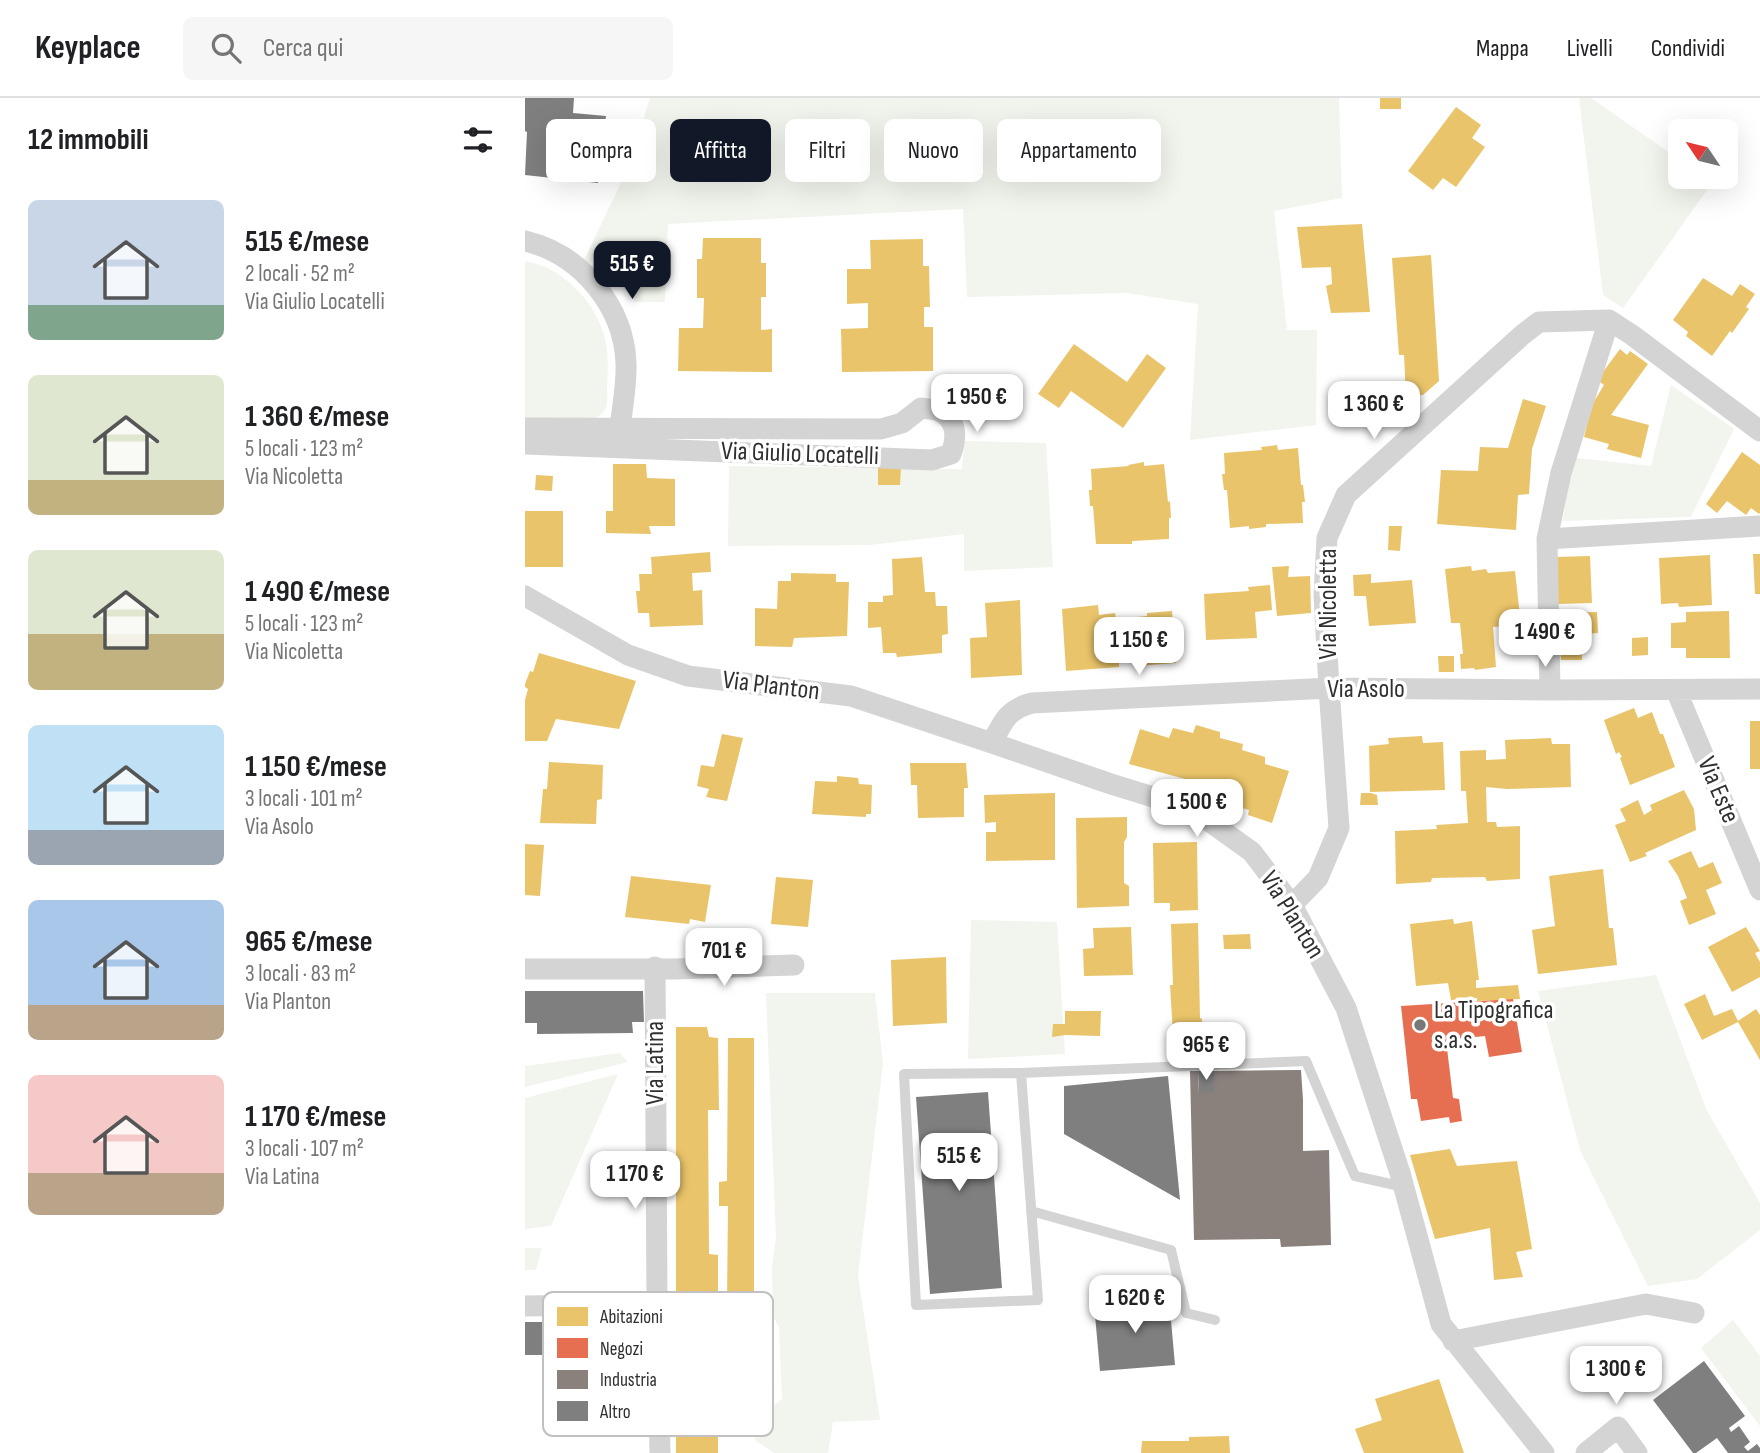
<!DOCTYPE html>
<html lang="it">
<head>
<meta charset="utf-8">
<style>
  body { margin:0; font-family:"Sofia Sans Condensed",sans-serif; background:#f6f6f6; color:#202124; height:100vh; display:flex; flex-direction:column; font-size:26px; white-space:nowrap }
  * { box-sizing:border-box; margin:0 }
  p { font-size:23px; color:#757577 }
  .icon { flex:none; width:38px; height:38px; fill:none; stroke:currentColor; stroke-width:2; stroke-linecap:round; stroke-linejoin:round }
  .map { position:relative; flex:1; overflow:hidden }
  .drawer { display:flex; flex-direction:column; background:#fff; width:525px }
  .drawer>* { flex:none }
  .hud { position:absolute; left:21px; top:21px; width:665px; height:63px; display:flex; gap:14px }
  .needle { width:46px; rotate:305deg }
  .controls { position:absolute; left:1143px; top:21px; display:grid; gap:14px }
  .controls a { display:grid; place-items:center; width:70px; height:70px; border-radius:10px; background:#fff; box-shadow:0 7px 28px #0002; font-size:35px }
  .price { position:absolute; translate:-50% -60px; padding:0 16px; border-radius:14px; background:#fff; color:#222; font-size:23px; line-height:46px; filter:drop-shadow(0 2px 4px #0008) }
  .price::after { content:''; position:absolute; left:50%; top:42px; width:21px; height:16px; margin-left:-10px; background:inherit; clip-path:polygon(0 0,100% 0,50% 100%) }
  .price.active { background:#111827; color:#fff }
  ul { padding:0; list-style:none }
  li { display:flex; align-items:center; gap:21px; height:175px; padding:0 28px }
  li span { display:grid; place-items:center; flex:none; width:196px; height:140px; border-radius:10px; color:#555 }
  li>.icon { margin-inline-start:auto }
  span .icon { width:84px; height:84px; fill:#fffc; stroke-width:1 }
  li b { font-size:30px }
  h2 { display:flex; justify-content:space-between; align-items:center; height:84px; padding:0 28px; font-size:30px }
  .tag { padding:0 24px; border-radius:10px; background:#fff; box-shadow:0 7px 28px #0002; font-size:24px; line-height:63px }
  .tag.active { background:#111827; color:#fff }
  header { display:flex; align-items:center; gap:42px; box-sizing:border-box; height:98px; padding:0 35px; background:#fff; border-bottom:2px solid #e0e0e0 }
  header strong { font-size:33px }
  nav { display:flex; gap:38px; margin-inline-start:auto; font-size:24px }
  .search { width:490px; height:63px; background:#f6f6f6; display:flex; align-items:center; gap:18px; box-sizing:border-box; padding:0 24px; border-radius:10px; color:#757577; font-size:26px }
  main { display:flex; flex:1; min-height:0 }
  .map>svg:first-child { display:block }
  .green { fill:#f2f5ed }
  .homes { fill:#e9c46a }
  .shops { fill:#e76f51 }
  .industry { fill:#8a817c }
  .building { fill:#7f7f7f }
  .lines { fill:none; stroke-linecap:round; stroke-linejoin:round }
  .service { stroke:#d4d4d4; stroke-width:10 }
  .minor { stroke:#d4d4d4; stroke-width:21 }
  .poi-dot { fill:#787878; stroke:#fff; stroke-width:2.5 }
  .labels { text-anchor:middle; dominant-baseline:central; stroke-width:7; stroke-linejoin:round; paint-order:stroke }
  .street-label { font-size:26px; fill:#303030; stroke:#fff }
  .poi-label { font-size:26px; fill:#303030; stroke:#fff; text-anchor:start }
  .key { fill:#fff; stroke:#c1c1c1; stroke-width:2 }
  .key-label { font-size:19px; fill:#303030 }
</style>
</head>
<body>
<header>
<strong>Keyplace</strong>
<div class="search"><svg class="icon" aria-label="search" viewBox="0 0 24 24"><circle cx="10" cy="10" r="6"/><path d="M15 15l6 6"/></svg>Cerca qui</div>
<nav><a>Mappa</a><a>Livelli</a><a>Condividi</a></nav>
</header>
<main>
<section class="drawer">
<h2>12 immobili<svg class="icon" aria-label="filters" viewBox="0 0 24 24"><path d="M4 7h16M4 17h16"/><circle cx="9" cy="7" r="2"/><circle cx="15" cy="17" r="2"/></svg></h2>
<ul>
<li><span style="background:linear-gradient(#c9d6e8 75%,#7fa58c 0)"><svg class="icon" aria-label="home" viewBox="0 0 24 24"><path d="M3 11l9-7 9 7M6 9v11h12V9"/></svg></span><div><b>515 €/mese</b><p>2 locali · 52 m²</p><p>Via Giulio Locatelli</p></div></li>
<li><span style="background:linear-gradient(#dfe7d0 75%,#c2b280 0)"><svg class="icon" aria-label="home" viewBox="0 0 24 24"><path d="M3 11l9-7 9 7M6 9v11h12V9"/></svg></span><div><b>1 360 €/mese</b><p>5 locali · 123 m²</p><p>Via Nicoletta</p></div></li>
<li><span style="background:linear-gradient(#dfe7d0 60%,#c2b280 0)"><svg class="icon" aria-label="home" viewBox="0 0 24 24"><path d="M3 11l9-7 9 7M6 9v11h12V9"/></svg></span><div><b>1 490 €/mese</b><p>5 locali · 123 m²</p><p>Via Nicoletta</p></div></li>
<li><span style="background:linear-gradient(#bfe0f5 75%,#9aa5b1 0)"><svg class="icon" aria-label="home" viewBox="0 0 24 24"><path d="M3 11l9-7 9 7M6 9v11h12V9"/></svg></span><div><b>1 150 €/mese</b><p>3 locali · 101 m²</p><p>Via Asolo</p></div></li>
<li><span style="background:linear-gradient(#a9c7e8 75%,#b9a48a 0)"><svg class="icon" aria-label="home" viewBox="0 0 24 24"><path d="M3 11l9-7 9 7M6 9v11h12V9"/></svg></span><div><b>965 €/mese</b><p>3 locali · 83 m²</p><p>Via Planton</p></div></li>
<li><span style="background:linear-gradient(#f6c9c9 70%,#b9a48a 0)"><svg class="icon" aria-label="home" viewBox="0 0 24 24"><path d="M3 11l9-7 9 7M6 9v11h12V9"/></svg></span><div><b>1 170 €/mese</b><p>3 locali · 107 m²</p><p>Via Latina</p></div></li>
</ul>
</section>
<div class="map">
<svg width="1235" height="1355" viewBox="0 0 1235 1355">
  <rect width="100%" height="100%" fill="#fff"/>
  <path class="green" d="M125,0H814L817,100L749,113L762,232H792L791,327L665,342L673,206L602,195L442,199L438,111L143,126L140,204H110L96,186L110,170L115,156L108,145C81,139 79,146 64,166L59,162L105,66Z
    M1054,0H1066L1155,62V79H1179L1187,85L1098,210L1078,197Z
    M0,163C36,169 67,200 78,234C84,251 83,270 82,288C82,303 85,313 70,320L0,321Z
    M1146,287L1209,331L1166,419L1038,423L1045,375L1051,360L1126,368Z
    M439,343L521,345L528,469L439,473V436L345,447L203,448L204,368L437,371Z
    M446,822L532,824L540,956L443,961Z
    M1131,877L1181,1011L1235,1105V1132L1172,1181L1123,1188L1055,1052L1013,893Z
    M241,895H350L358,965L333,1178L355,1322L308,1324L303,1355H249L230,1342L232,1321L257,1301L254,1229L248,1218L247,1169L251,1140Z
    M95,955L103,964L0,989V968Z
    M93,976L26,1128L0,1131V1000Z
    M0,1150H17L11,1172H0Z
    M1208,1222L1235,1258V1328L1176,1250Z"/>
  <path class="homes" d="M855,0H876V11H855Z
    M931,9L956,27L947,40L960,49L931,89L918,80L908,92L883,73Z
    M837,126L845,214L806,215L801,188L807,186L806,169L777,170L772,129Z
    M178,140H236V165H241V199H236V232L247,231V274L153,273L154,230H178L179,200H172V161H177Z
    M398,141V168H404L405,209H399V229H408V273L317,274L316,231L343,230V205L322,206V171H346L345,142Z
    M906,157L914,283L898,297L881,298L879,257H874L867,160Z
    M1178,180L1207,198L1215,186L1230,196L1221,209L1224,211L1207,235L1205,233L1187,258L1161,238L1163,234L1148,222Z
    M549,246L602,284L622,256L641,270L598,330L546,293L534,310L513,296Z
    M1095,251L1102,257L1105,253L1123,266L1086,317L1124,327L1116,360L1082,351L1084,346L1059,339L1067,307L1079,287L1072,282Z
    M998,301L1021,308L1007,351L1004,396L993,397L991,432L912,426L916,372L953,373L955,349L983,350Z
    M752,347L753,352L773,350L776,387H778L780,404H777L778,425L741,426V429L724,431V428L705,430L702,392H699L697,376H700L699,355L737,352L736,349Z
    M1217,354L1235,367V415L1234,416L1226,410L1221,417L1202,403L1192,415L1181,406Z
    M619,364V368L639,366L643,404L645,403L646,420H644V441L607,443V446H571L568,408H565L564,392H567L566,371L604,368L603,367Z
    M88,366H121L122,380L150,381V428H124L126,436L81,435V413H88Z
    M353,370H376L375,387H353Z
    M11,377L28,378L27,393L10,392Z
    M0,413H38V469H0Z
    M864,428H877L875,453L863,452Z
    M185,454L186,474L167,475L168,493L177,492L178,527L125,529L124,515H113L111,493H115L114,476H127L126,459Z
    M1228,456H1235V496H1230Z
    M1185,457L1187,507L1154,509L1153,505L1136,506L1134,460Z
    M1065,458L1067,505L1033,506L1030,459Z
    M397,459L400,494H410L411,508H422L423,536L417,537V555L372,559L371,555H358L356,529L343,530V504H358V498L368,497L367,461Z
    M764,468L763,479L785,478L786,515L752,518L747,469Z
    M946,468L947,473L961,471L963,475L990,473L996,527L968,529L971,569L950,572L949,570L936,571L935,556H938L935,525H926L920,471Z
    M266,475L311,476V484H324L322,538L269,540L267,549L230,548V510L252,511L253,483H266Z
    M846,476V485L887,482L891,525L844,528L841,498H829L828,477Z
    M745,487L747,512L730,514L732,540L681,542L679,496L724,493L723,489Z
    M495,502L497,577L446,580L445,540L462,539L460,505Z
    M573,507L574,517L590,515L591,521L622,518V515L647,513L651,565L611,568L610,563L594,564V569L541,573L537,511Z
    M1204,513L1205,560H1161V550H1146V525L1161,524V514Z
    M1072,514L1073,535L1057,536V562H1036L1033,515Z
    M1123,539V557L1107,558V540Z
    M14,555L111,583L94,631L31,621L22,643H0V602L3,591L0,589V586L5,573L8,574Z
    M913,558H929V574H914Z
    M1109,610L1113,620L1127,614L1135,636H1138L1150,669L1105,687L1095,660L1097,659L1094,654L1091,656L1079,622Z
    M1225,623H1235V671H1225Z
    M671,627L695,634V640L718,646L717,652L740,659V666L764,673L747,725L723,717L724,712L700,705L702,700L677,691L679,686L604,666L615,631L644,640L648,630L668,635Z
    M197,636L218,640L202,703L181,699L184,691L172,688L176,667L189,669Z
    M897,638L898,645L918,644L920,692L845,694L844,648L864,646L863,640Z
    M1026,640L1027,646H1045L1046,689L982,691L961,689L962,724H971L972,729L995,728V781L962,783L960,779L907,780L906,784L871,786L870,733L912,731L911,727L943,725L941,693H936L935,653L961,652V662L981,661L980,642Z
    M24,664L78,667L77,701L72,702L71,726L15,725L18,691H22Z
    M385,665H441L443,690H439V719L393,720L392,687H386Z
    M312,678L333,680L334,686L347,687L346,716H341V719L287,716L290,683L312,684Z
    M1159,692L1169,711L1171,732L1120,755L1122,758L1105,764L1090,727L1101,723L1095,711L1113,702L1119,717L1127,712L1125,707Z
    M530,695V762L461,763V734H471V724L460,725L459,697Z
    M836,695H846L852,697L853,707H835Z
    M602,719V739L599,744V785L604,788V808L552,810L551,720Z
    M672,744L673,812L645,813V805H629L628,745Z
    M0,746L19,747L15,798L0,797Z
    M1166,753L1174,770L1188,764L1197,785L1181,792L1191,816L1164,827L1155,803L1162,800L1153,778L1143,763Z
    M1078,771L1084,830H1088L1092,867L1013,876L1007,832L1030,828L1024,778Z
    M106,778L186,787L180,824L165,821L164,826L100,819Z
    M251,779L288,782L283,829L246,826Z
    M928,821L929,826L947,823L954,882H951V890L993,887L995,901L952,903V900L926,902L923,885L891,888L885,826Z
    M673,825L675,920L677,921V936H648L645,887H648L646,826Z
    M606,829L608,877L559,878L558,851L569,850L568,830Z
    M1221,829L1235,853L1230,855L1235,864V879L1207,894L1183,849Z
    M725,836L726,851H699L698,837Z
    M421,859L422,925L368,928L366,862Z
    M1180,896L1189,918L1207,911L1213,923L1231,911L1235,917V962L1213,924L1177,942L1159,906Z
    M540,913H576L575,938L540,937L527,939L528,926H540Z
    M151,929H182L184,939L193,940L194,1012H183L184,1156L193,1157V1229H178L182,1239H193V1355H151Z
    M203,940H229V1204L202,1205L203,1108H194V1084L202,1083Z
    M925,1051L932,1068L992,1063L1007,1151L991,1154L998,1179L969,1182L965,1130L910,1141L885,1057Z
    M914,1281L939,1355H839L830,1331L857,1322L850,1301Z
    M704,1338L705,1355H616L617,1343H664V1339Z"/>
  <path class="shops" d="M988,901L997,954L964,959L960,938L921,942L928,1000L934,1001L937,1023L925,1025L924,1019L896,1023L892,1001H886L876,908Z"/>
  <path class="industry" d="M776,972L778,1002V1053L804,1052L806,1147L756,1149L755,1141L669,1142L665,973H673L674,995H689V973Z"/>
  <path class="building" d="M0,0H49L48,15L81,18L73,85L0,77L2,34L0,33Z
    M0,893H118L119,924H107L108,935L12,936V925H0Z
    M673,973H689V995H674Z
    M643,978L655,1102L539,1036V988Z
    M463,994L477,1190L405,1196L391,999Z
    M644,1200L650,1267L575,1273L569,1206Z
    M0,1224H95V1255H83V1267H36V1257H0Z
    M1179,1263L1220,1318L1204,1330L1206,1334L1214,1328L1225,1344L1219,1349L1223,1353L1232,1346L1235,1350V1355H1203L1192,1340L1171,1355H1168L1128,1302Z"/>
  <g class="lines">
    <path class="service" d="M496,975L379,976L391,1207L513,1202L496,975L781,963L830,1078L879,1089
      M506,1113L646,1152L661,1215L690,1222"/>
    <path class="minor" d="M0,143C56,156 99,209 101,265C102,287 97,310 95,331
      M0,330L356,331L377,325L396,310C401,311 409,311 414,313C433,323 432,339 426,356L407,362L0,346
      M1022,441L1235,428
      M0,498L103,557L163,578L326,598L467,645L586,686L641,703L681,721L727,754L767,807L821,910L875,1075L916,1226L1019,1355
      M1025,592L1022,441L1036,375L1084,222
      M1151,592L1235,792
      M467,645C478,623 483,611 507,605L804,590L1025,592L1235,591
      M767,807L793,780L814,730L804,590L799,498L802,440L821,397L996,238L1014,224L1084,222L1107,237L1235,333
      M130,869L132,1206L135,1355
      M0,871H150L269,867
      M0,1208L132,1206
      M928,1243L1121,1206L1169,1215
      M1061,1355L1093,1329L1112,1355"/>
  </g>
  <circle class="poi-dot" cx="895" cy="927" r="7"/>
  <g class="labels">
    <g class="street-label">
      <text transform="translate(275 356) rotate(2)">Via Giulio Locatelli</text>
      <text transform="translate(803 506) rotate(-90)">Via Nicoletta</text>
      <text transform="translate(246 588) rotate(7)">Via Planton</text>
      <text x="841" y="591">Via Asolo</text>
      <text transform="translate(1193 692) rotate(67)">Via Este</text>
      <text transform="translate(767 817) rotate(58)">Via Planton</text>
      <text transform="translate(130 965) rotate(-90)">Via Latina</text>
    </g>
    <g class="poi-label">
      <text x="909" y="912">La Tipografica<tspan x="909" dy="30">s.a.s.</tspan></text>
    </g>
  </g>
  <rect x="18" y="1194" width="230" height="144" rx="10" class="key"/>
  <rect x="32" y="1209" width="31" height="19" fill="#e9c46a"/>
  <rect x="32" y="1240" width="31" height="20" fill="#e76f51"/>
  <rect x="32" y="1272" width="31" height="19" fill="#8a817c"/>
  <rect x="32" y="1303" width="31" height="20" fill="#7f7f7f"/>
  <g class="key-label">
    <text x="75" y="1225">Abitazioni</text>
    <text x="75" y="1257">Negozi</text>
    <text x="75" y="1288">Industria</text>
    <text x="75" y="1320">Altro</text>
  </g>
</svg>
<div class="controls">
<a><svg class="needle" viewBox="-14 -14 28 28"><path d="M0-13l5 13h-10z" fill="#e53935"/><path d="M0 13l5-13h-10z" fill="#757577"/></svg></a>
</div>
<b class="price active" style="left:107px;top:203px">515 €</b>
<b class="price" style="left:452px;top:336px">1 950 €</b>
<b class="price" style="left:849px;top:343px">1 360 €</b>
<b class="price" style="left:1020px;top:571px">1 490 €</b>
<b class="price" style="left:614px;top:579px">1 150 €</b>
<b class="price" style="left:672px;top:741px">1 500 €</b>
<b class="price" style="left:199px;top:890px">701 €</b>
<b class="price" style="left:681px;top:984px">965 €</b>
<b class="price" style="left:434px;top:1095px">515 €</b>
<b class="price" style="left:110px;top:1113px">1 170 €</b>
<b class="price" style="left:610px;top:1237px">1 620 €</b>
<b class="price" style="left:1091px;top:1308px">1 300 €</b>
<div class="hud">
<a class="tag">Compra</a>
<a class="tag active">Affitta</a>
<a class="tag">Filtri</a>
<a class="tag">Nuovo</a>
<a class="tag">Appartamento</a>
</div>
</div>
</main>
</body>
</html>
